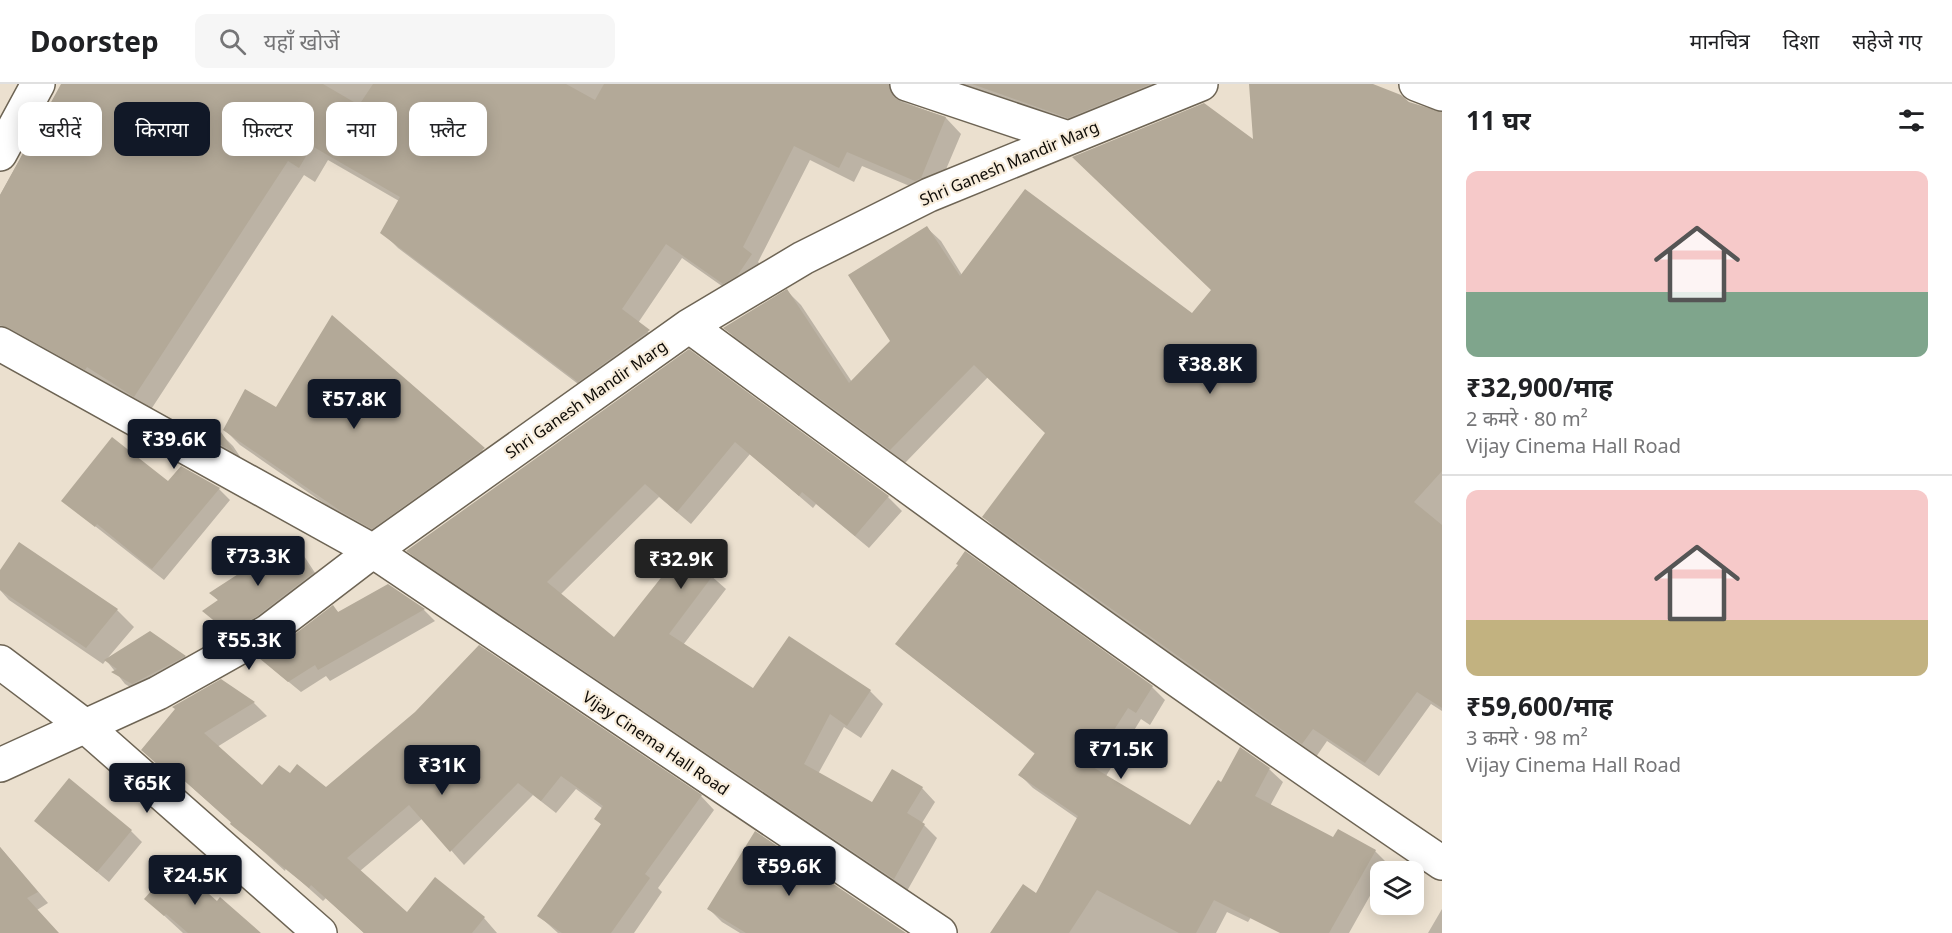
<!DOCTYPE html>
<html lang="hi">
<head>
<meta charset="utf-8">
<style>
  body { margin:0; font-family:"Noto Sans","Noto Sans Devanagari",sans-serif; background:#f6f6f6; color:#202124; height:100vh; display:flex; flex-direction:column; font-size:22px; white-space:nowrap }
  * { box-sizing:border-box; margin:0 }
  p { font-size:20px; color:#757577 }
  .icon { flex:none; width:33px; height:33px; fill:none; stroke:currentColor; stroke-width:2; stroke-linecap:round; stroke-linejoin:round }
  .map { position:relative; flex:1; overflow:hidden }
  .panel { display:flex; flex-direction:column; background:#fff; width:510px }
  .panel>* { flex:none }
  .top-card { position:absolute; left:18px; top:18px; width:570px; height:54px; display:flex; gap:12px }
  .buttons { position:absolute; left:1370px; top:777px; display:grid; gap:12px }
  .buttons a { display:grid; place-items:center; width:54px; height:54px; border-radius:12px; background:#fff; box-shadow:0 3px 15px #0003; font-size:30px }
  .price { position:absolute; translate:-50% -51px; padding:0 14px; border-radius:6px; background:#111827; color:#fff; font-size:20px; line-height:39px; filter:drop-shadow(0 2px 3px #0008) }
  .price::after { content:''; position:absolute; left:50%; top:36px; width:18px; height:14px; margin-left:-9px; background:inherit; clip-path:polygon(0 0,100% 0,50% 100%) }
  .price.active { background:#222; color:#fff }
  ul { padding:0; list-style:none }
  li { display:grid; align-content:center; gap:12px; height:318px; padding:0 24px }
  li+li { border-top:2px solid #e0e0e0 }
  li span { display:grid; place-items:center; height:186px; border-radius:12px; color:#555 }
  li>.icon { margin-inline-start:auto }
  span .icon { width:108px; height:108px; fill:#fffc; stroke-width:1 }
  li b { font-size:26px }
  h2 { display:flex; justify-content:space-between; align-items:center; height:72px; padding:0 24px; font-size:26px }
  .chip { padding:0 21px; border-radius:12px; background:#fff; box-shadow:0 3px 15px #0003; font-size:21px; line-height:54px }
  .chip.active { background:#111827; color:#fff }
  header { display:flex; align-items:center; gap:36px; box-sizing:border-box; height:84px; padding:0 30px; background:#fff; border-bottom:2px solid #e0e0e0 }
  header strong { font-size:28px }
  nav { display:flex; gap:33px; margin-inline-start:auto; font-size:21px }
  .search { width:420px; height:54px; background:#f6f6f6; display:flex; align-items:center; gap:15px; box-sizing:border-box; padding:0 21px; border-radius:12px; color:#757577; font-size:22px }
  main { display:flex; flex:1; min-height:0 }
  .map>svg:first-child { display:block }
  .shadow { fill:#0003 }
  .building { fill:#b3a998 }
  .lines { fill:none; stroke-linecap:round; stroke-linejoin:round }
  .minor-casing { stroke:#6d6454; stroke-width:36 }
  .minor { stroke:#fff; stroke-width:33 }
  .labels { text-anchor:middle; dominant-baseline:central; stroke-width:4.5; stroke-linejoin:round; paint-order:stroke }
  .street-label { font-size:16px; fill:#0e0b06; stroke:#f8eddc }
</style>
</head>
<body>
<header>
<strong>Doorstep</strong>
<div class="search"><svg class="icon" aria-label="search" viewBox="0 0 24 24"><circle cx="10" cy="10" r="6"/><path d="M15 15l6 6"/></svg>यहाँ खोजें</div>
<nav><a>मानचित्र</a><a>दिशा</a><a>सहेजे गए</a></nav>
</header>
<main>
<div class="map">
<svg width="1442" height="849" viewBox="0 0 1442 849">
  <rect width="100%" height="100%" fill="#ebe0cf"/>
  <path class="shadow" d="M62,0H912L904,10V18L946,34L961,50L936,109L931,111L862,82L854,98L810,76L758,178L766,186L739,214L682,174L638,239L664,262L594,312L398,164L382,148L399,117L328,76L315,98L304,91L150,327L103,297L101,300L0,249V111Z
    M939,0H1203L1084,49Z
    M1250,0H1365L1442,275V627L1431,620L1379,692L1327,657L1316,673L997,446L984,433L1047,350L988,293L905,379L738,257L725,244L787,207L801,221L852,298L892,257L927,144L941,157L962,191L1192,231L1213,207L1254,58Z
    M332,233L498,380L388,459L358,443L240,361L225,346L277,325Z
    M689,267L888,413L902,427L869,464L816,420L813,424L750,370L691,440L659,413L560,511L614,555L684,468L726,505L683,561L754,606L870,607L883,620L861,654L844,643L818,690L872,720L922,704L935,718L922,739L937,754L907,807L421,480L408,467Z
    M222,351L233,362L243,377L229,370L218,358Z
    M168,399L219,405L230,416L164,496L63,417Z
    M291,458L302,469L323,501L241,559L204,527L219,517L211,509Z
    M20,460L117,526L134,543L106,576L150,548L186,573L196,584L144,611L125,600L106,576L103,580L9,516L0,506V488Z
    M965,469L1152,603L1165,616L1150,641L1141,635L1106,692L1190,743L1222,700L1241,665L1269,685L1283,698L1270,722L1334,755L1375,767L1388,780L1384,788H1380V794L1349,849H1280L1288,774L1248,838L1227,828L1216,849H992L1037,811L1078,735L1033,704L1020,691L1035,670L897,560L960,481Z
    M388,501L424,526L435,537L330,597L326,592L301,608L273,585L279,564L333,523L339,529Z
    M221,597L254,619L267,632L217,663L262,704L290,692L326,705L416,629L701,712L714,726L658,804L662,808L634,849H558L539,832L602,741L596,735L603,725L576,705L556,729L533,711L464,781L423,734L360,787L407,830L436,795L484,834L497,849H364L326,814L323,817L286,784L285,787L185,697L182,702L143,666Z
    M36,737L131,747L142,758L109,798Z
    M0,763L48,819L37,826L58,849H0Z
    M217,819L258,849H183L157,825Z
    M709,825L904,849H740L722,838Z
    M1442,825V849H1428Z"/>
  <path class="building" d="M61,0H323L359,21L373,0H566L595,16L604,0H889L893,12L901,18L946,33L921,94L915,97L847,68L839,84L794,62L743,163L752,170L737,192L723,200L666,160L622,225L650,246L578,298L380,149L400,113L312,62L299,84L288,77L134,313L87,283L85,286L9,244L0,241V111Z
    M972,0H1151L1068,34Z
    M1249,0H1373L1401,11L1409,18L1442,28V387L1414,418L1442,441V624L1417,608L1365,679L1313,645L1302,660L982,433L1045,349L974,281L890,366L723,244L787,205L849,299L890,257L848,191L927,142L960,192L1025,105L1192,229L1211,206L1072,73L1204,19L1253,55Z
    M332,231L485,364L372,445L342,428L223,346L245,305L276,323Z
    M689,265L889,412L855,452L802,408L799,412L735,358L677,428L645,400L547,498L614,553L683,466L714,490L669,550L753,604L789,552L871,606L847,642L830,630L804,680L872,718L892,685L923,703L907,729L925,740L894,795L406,467Z
    M221,348L235,369L216,358Z
    M112,353L168,397L181,382L220,404L152,485L97,440L95,443L61,417Z
    M291,456L313,489L257,532L228,548L202,527L218,516L209,509Z
    M19,458L118,525L86,564L0,506V486Z
    M965,467L1153,602L1136,629L1128,624L1091,682L1190,741L1218,696L1221,698L1240,663L1270,684L1255,712L1333,753L1338,745L1376,766L1329,849H1280L1214,816L1196,849H1179L1097,806L1069,849H990L1023,800L1036,809L1078,732L1018,691L1035,669L895,560L958,481L956,480Z
    M388,500L425,525L318,586L315,581L288,598L259,574L278,563L333,521L338,528Z
    M150,547L186,572L132,600L111,588L117,585L104,576Z
    M479,561L702,711L645,790L650,794L611,849H562L537,832L601,740L594,735L603,722L561,692L541,717L518,699L450,768L409,721L347,774L407,828L435,793L485,833L472,849H364L311,801L309,804L230,740L231,738L171,685L167,689L141,666L175,625L172,623L221,595L255,618L204,649L262,701L279,681L290,689L297,680L326,703L415,628Z
    M69,694L132,746L97,788L34,737Z
    M755,747L906,849H746L707,825Z
    M0,763L38,808L27,814L59,849H0Z
    M175,780L217,817L220,813L261,849H188L166,830L164,832L144,815Z"/>
  <g class="lines">
    <defs>
      <path id="minor" d="M907,0L1068,54
        M1416,0L1442,10
        M0,70L38,0
        M689,242C937,425 1186,606 1442,779
        M0,260L373,467L940,849
        M0,578L85,642L320,849
        M0,681L158,609L267,548L373,467L689,242L803,174L929,111L1201,0"/>
    </defs>
    <use href="#minor" class="minor-casing"/>
    <use href="#minor" class="minor"/>
  </g>
  <g class="labels">
    <g class="street-label">
      <text transform="translate(1009 79) rotate(-23)">Shri Ganesh Mandir Marg</text>
      <text transform="translate(586 315) rotate(-35)">Shri Ganesh Mandir Marg</text>
      <text transform="translate(656 659) rotate(34)">Vijay Cinema Hall Road</text>
    </g>
  </g>
</svg>
<div class="buttons">
<a><svg class="icon" aria-label="layers" viewBox="0 0 24 24"><path d="M12 4l9 5-9 5-9-5zM3 14l9 5 9-5"/></svg></a>
</div>
<b class="price" style="left:1210px;top:311px">₹38.8K</b>
<b class="price" style="left:354px;top:346px">₹57.8K</b>
<b class="price" style="left:174px;top:386px">₹39.6K</b>
<b class="price" style="left:258px;top:503px">₹73.3K</b>
<b class="price active" style="left:681px;top:506px">₹32.9K</b>
<b class="price" style="left:249px;top:587px">₹55.3K</b>
<b class="price" style="left:1121px;top:696px">₹71.5K</b>
<b class="price" style="left:442px;top:712px">₹31K</b>
<b class="price" style="left:147px;top:730px">₹65K</b>
<b class="price" style="left:789px;top:813px">₹59.6K</b>
<b class="price" style="left:195px;top:822px">₹24.5K</b>
<div class="top-card">
<a class="chip">खरीदें</a>
<a class="chip active">किराया</a>
<a class="chip">फ़िल्टर</a>
<a class="chip">नया</a>
<a class="chip">फ़्लैट</a>
</div>
</div>
<section class="panel">
<h2>11 घर<svg class="icon" aria-label="filters" viewBox="0 0 24 24"><path d="M4 7h16M4 17h16"/><circle cx="9" cy="7" r="2"/><circle cx="15" cy="17" r="2"/></svg></h2>
<ul>
<li><span style="background:linear-gradient(#f6c9c9 65%,#7fa58c 0)"><svg class="icon" aria-label="home" viewBox="0 0 24 24"><path d="M3 11l9-7 9 7M6 9v11h12V9"/></svg></span><div><b>₹32,900/माह</b><p>2 कमरे · 80 m²</p><p>Vijay Cinema Hall Road</p></div></li>
<li><span style="background:linear-gradient(#f6c9c9 70%,#c2b280 0)"><svg class="icon" aria-label="home" viewBox="0 0 24 24"><path d="M3 11l9-7 9 7M6 9v11h12V9"/></svg></span><div><b>₹59,600/माह</b><p>3 कमरे · 98 m²</p><p>Vijay Cinema Hall Road</p></div></li>
</ul>
</section>
</main>
</body>
</html>
